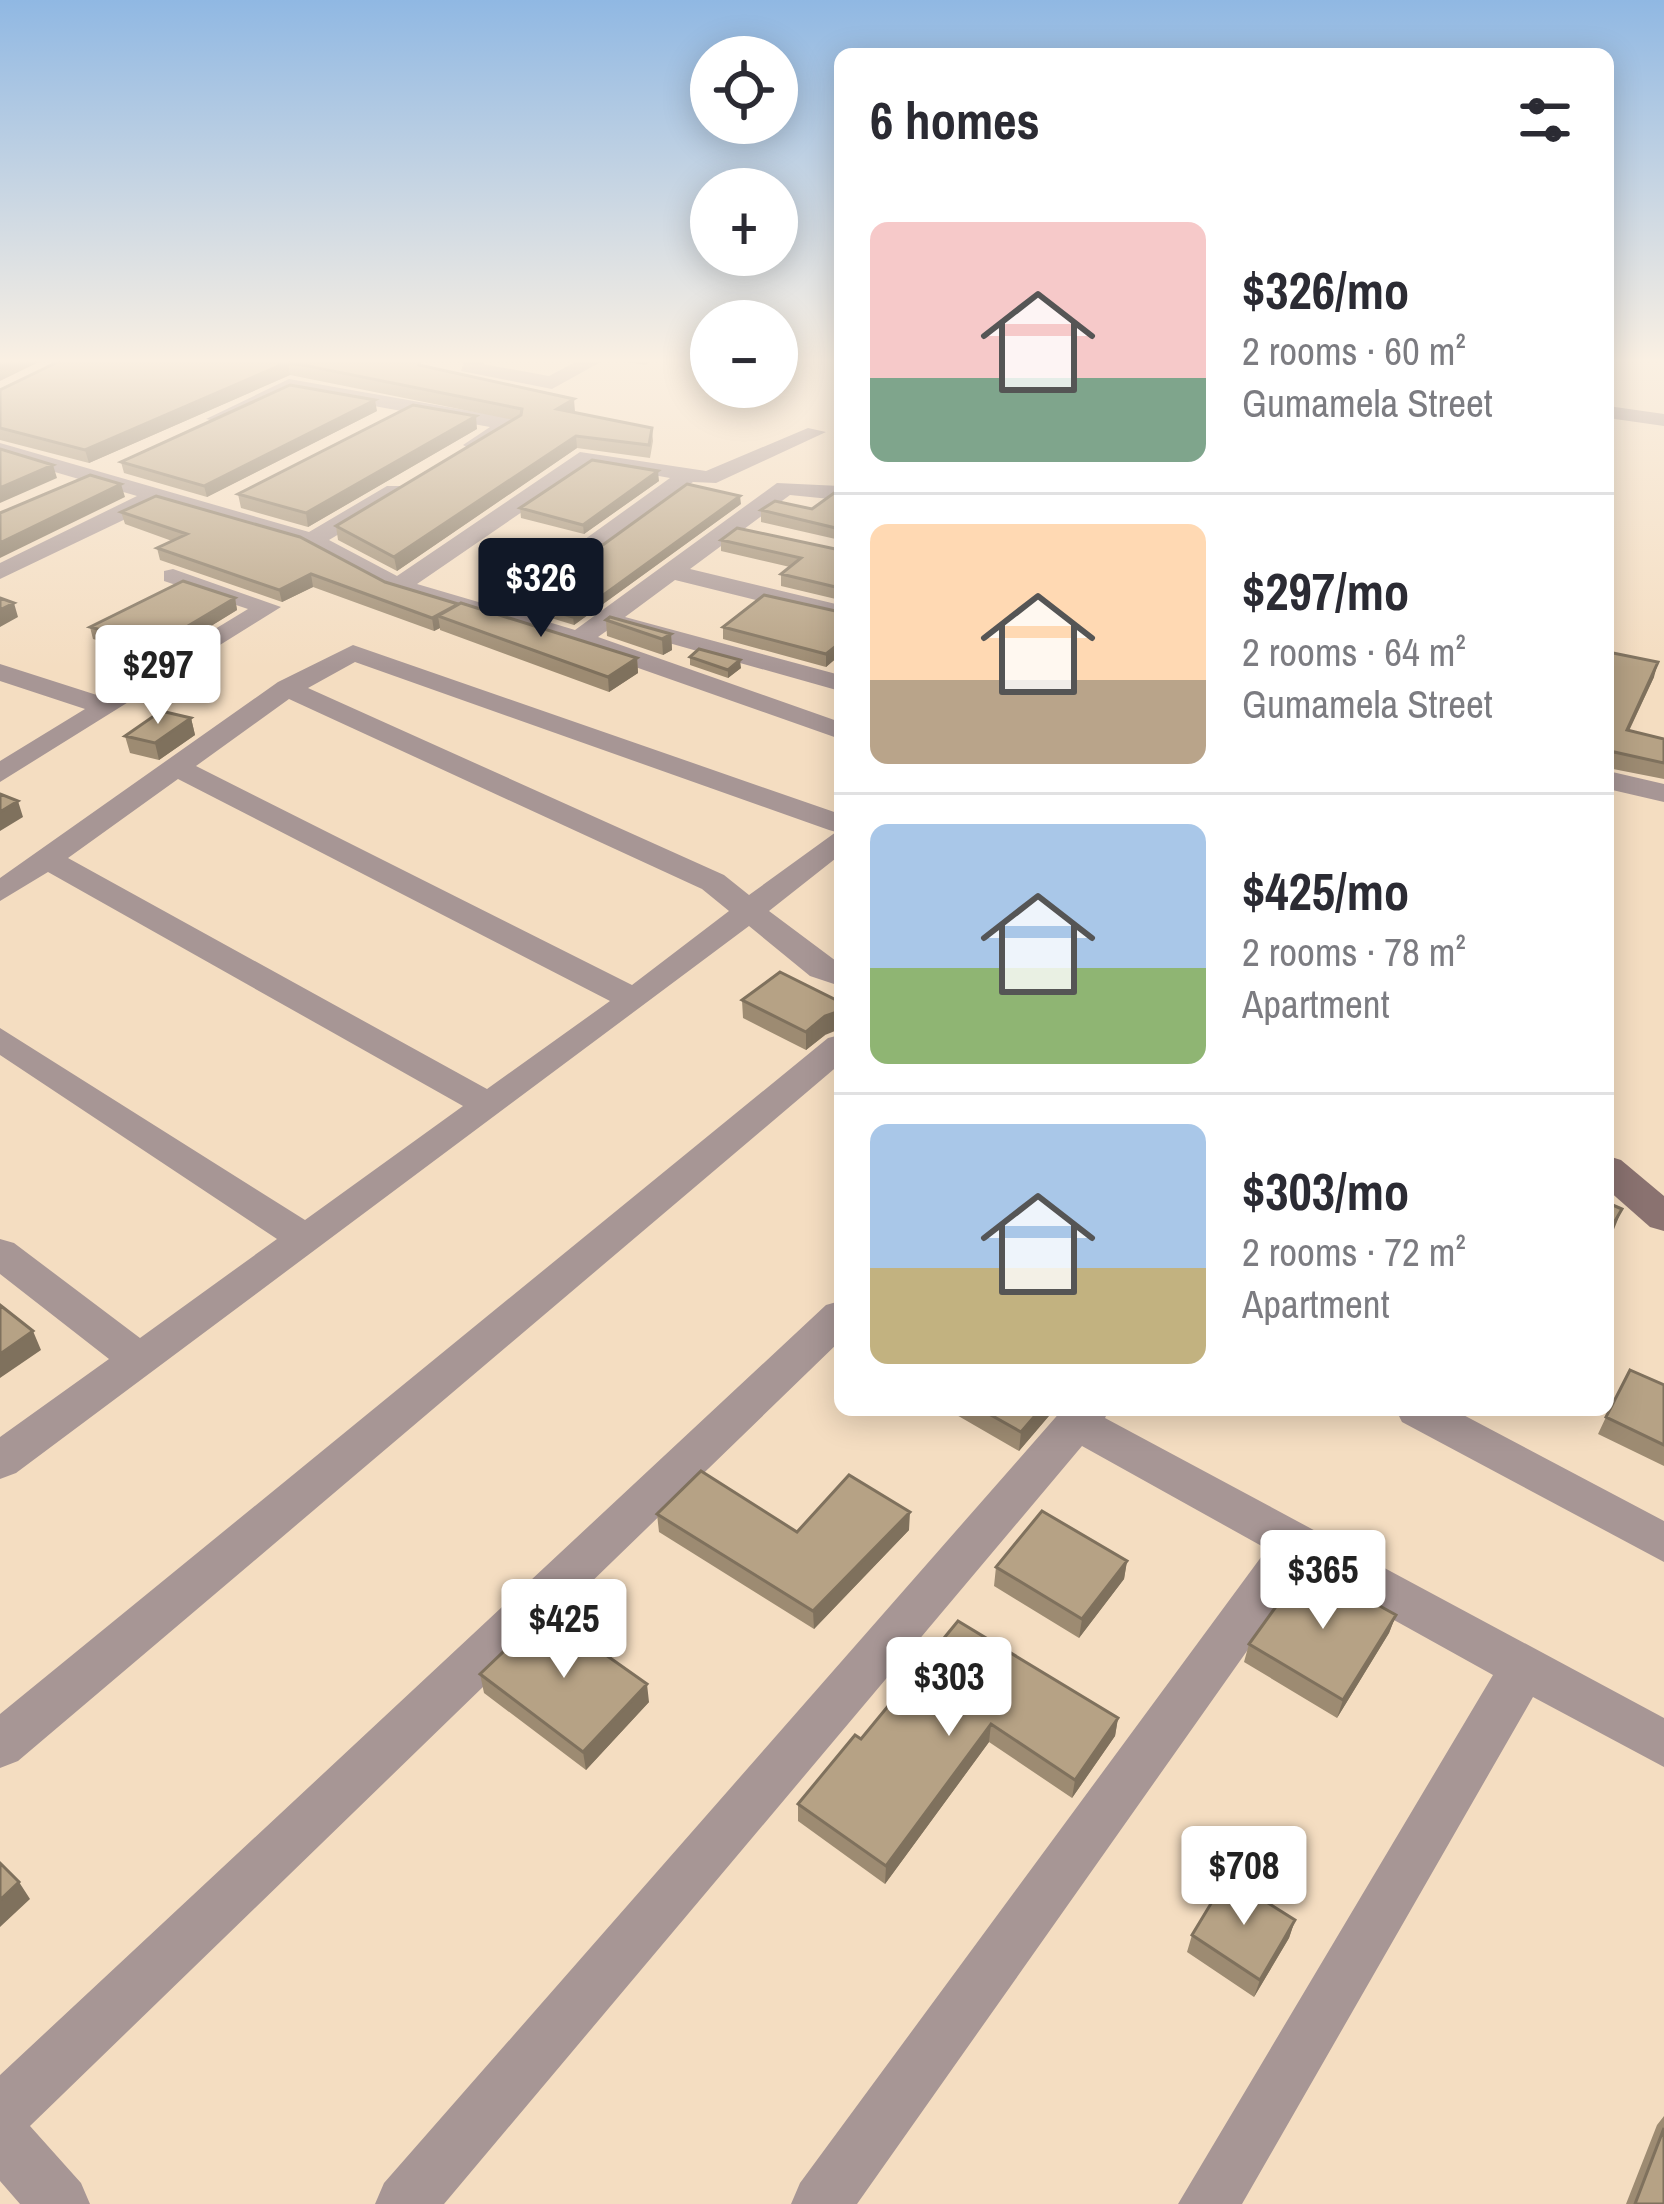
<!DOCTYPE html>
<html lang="en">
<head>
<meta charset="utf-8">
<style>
  body { margin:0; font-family:"Archivo Narrow",sans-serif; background:#f7f7f7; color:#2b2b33; height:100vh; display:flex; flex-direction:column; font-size:45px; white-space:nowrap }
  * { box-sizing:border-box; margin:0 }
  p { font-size:39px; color:#7c7c81 }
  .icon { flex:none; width:66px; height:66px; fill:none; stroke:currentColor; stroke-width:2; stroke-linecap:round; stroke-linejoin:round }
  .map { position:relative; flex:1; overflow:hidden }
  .sheet { position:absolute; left:834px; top:48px; width:780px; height:1368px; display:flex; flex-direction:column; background:#fff; border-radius:18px; box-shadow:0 6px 30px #0003 }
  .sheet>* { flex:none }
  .tools { position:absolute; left:690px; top:36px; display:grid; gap:24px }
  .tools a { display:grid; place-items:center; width:108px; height:108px; border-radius:50%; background:#fff; box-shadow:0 6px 30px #0003; font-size:60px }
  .price { position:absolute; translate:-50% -102px; padding:0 27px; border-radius:12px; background:#fff; color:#222; font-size:39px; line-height:78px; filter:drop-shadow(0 3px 6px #0008) }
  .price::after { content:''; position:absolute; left:50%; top:72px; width:36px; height:27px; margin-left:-18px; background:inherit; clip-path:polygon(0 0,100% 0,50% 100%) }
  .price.on { background:#111827; color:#fff }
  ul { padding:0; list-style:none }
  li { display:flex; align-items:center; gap:36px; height:300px; padding:0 36px }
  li+li { border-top:3px solid #e1e1e2 }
  li span { display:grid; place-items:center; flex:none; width:336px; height:240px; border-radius:18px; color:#555 }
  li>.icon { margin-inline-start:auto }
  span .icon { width:144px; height:144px; fill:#fffc; stroke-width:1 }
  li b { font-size:51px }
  h2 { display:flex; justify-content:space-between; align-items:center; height:144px; padding:0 36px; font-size:51px }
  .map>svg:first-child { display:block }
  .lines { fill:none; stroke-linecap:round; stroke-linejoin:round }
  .street { fill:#a79695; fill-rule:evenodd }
  .secondary { fill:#8a7270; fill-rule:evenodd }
  .wall { fill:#9d8b72 }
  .shaded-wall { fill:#7f715d }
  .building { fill:#b6a285; stroke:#7f715d; stroke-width:3 }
</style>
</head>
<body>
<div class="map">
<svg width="1664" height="2204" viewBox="0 0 1664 2204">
  <rect width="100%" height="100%" fill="#f4ddc1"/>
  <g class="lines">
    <path class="street" d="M465,359H487L483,364L549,376L581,359H606L552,389L461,371Z
      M289,379L510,418L520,424L474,451L463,445L490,427L291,391L223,423L206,419Z
      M1608,406L1664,414V426L1608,418Z
      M808,428L826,432L716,483L693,482L515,612L575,630L777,483L840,486V500L790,495L690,569L840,605V621L675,580L625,617L840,675V691L612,627L598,637L840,722V739L570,644L389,591L304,545L159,503L0,579V563L137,496L0,456V443L309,532L387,486H403V496L329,540L397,576L580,452L706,471ZM592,464L670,478L492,606L417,584Z
      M173,569L281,607L0,782V761L85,709L0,681V664L103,697L248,609L164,581V571Z
      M353,645L840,814V855L769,911L840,964V986L810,976L749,926L16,1473L0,1479V1437L109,1359L0,1274V1239L14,1243L140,1338L277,1239L0,1055V1028L305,1220L463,1106L48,872L0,901V878L278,682ZM355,662L829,830L836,832L749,895L724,875L308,688ZM289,699L702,889L729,911L632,985L196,766ZM178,779L610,1001L487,1089L68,858Z
      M1608,771L1664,784V802L1608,789Z
      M840,1035V1064L18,1761L0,1768V1714L828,1038Z
      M840,1301V1341L30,2126L81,2183L90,2204H20L0,2181V2075L826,1305Z
      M1062,1410H1109L1105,1418L1664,1718V1767L1533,1697L1242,2204H1178L1493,1675L1304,1570L857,2204H791L800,2183L1267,1549L1082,1446L444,2204H375L384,2183Z
      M1396,1410H1454L1664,1521V1562L1402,1422Z"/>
    <path class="secondary" d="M1608,1156L1621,1160L1664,1196V1231L1650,1227L1608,1190Z"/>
  </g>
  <path class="wall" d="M64,359L423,366L575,412L652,428L653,441L650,458L577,448L397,571L338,540L336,526L514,420L290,375L89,463L0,440V390Z
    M611,359H655L645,365Z
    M377,411L207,497L124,473L121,462Z
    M477,429L308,527L241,508L238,494Z
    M659,481L584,534L521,518L520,508Z
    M840,494V540L761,522V510L812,509Z
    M741,504L574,625L525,610L524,602Z
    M121,512L385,582L637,658L638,673L609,692L440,630V628L434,631L313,587L282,602L160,560L157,548L172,541L125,524Z
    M721,540L840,550V600L781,586V574L790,567L721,551Z
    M235,598L237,610L159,658L93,639L90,627Z
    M840,612V655L826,667L723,639V627Z
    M606,620L671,634L672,650L663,655L607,636Z
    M1608,652L1654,677L1629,731L1664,739V779L1608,768Z
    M690,657L741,668L728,678L690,665Z
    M191,718L195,735L159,760L130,753L125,736Z
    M742,1000L825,1035L806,1050L743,1018Z
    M1664,1385V1466L1598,1434L1606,1417Z
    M948,1410H1054L1019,1451Z
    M657,1514L797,1532L909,1530L814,1629L659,1532Z
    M1127,1561L1124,1579L1079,1638L994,1586L996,1567Z
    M1396,1615L1389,1633L1337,1718L1244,1662L1249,1644Z
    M958,1621L1118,1718L1115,1736L1072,1798L989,1742L885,1884L798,1821V1804L861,1739Z
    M480,1674L649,1702L586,1770L484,1693Z
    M1295,1920L1289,1938L1254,1997L1187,1952L1192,1935Z
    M1664,2116V2204H1626L1657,2125Z"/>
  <path class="shaded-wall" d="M17,359H45L0,381V367Z
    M288,362L290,375L89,463L85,450Z
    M574,399L575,412L557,409Z
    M375,400L377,411L207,497L204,486Z
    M476,416L477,429L308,527L306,513Z
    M576,436L577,448L397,571L394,557Z
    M53,465L57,478L0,503V488Z
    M658,471L659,481L584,534L583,525Z
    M121,484L125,497L0,558V543Z
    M740,496L741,504L574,625L573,617Z
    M311,574L313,587L282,602L279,590Z
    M235,598L237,610L159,658L156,645Z
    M14,603L18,617L0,627V610Z
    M458,604L438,616L440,628L434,631L432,618Z
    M671,634L672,650L663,655L662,639Z
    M840,643V655L826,667V654Z
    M637,658L638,673L609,692L608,677Z
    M740,660L741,668L728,678V670Z
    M1658,662L1654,677L1622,745L1627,730Z
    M191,718L195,735L159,760L155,743Z
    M18,801L23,817L0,831V812Z
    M840,1011V1029L825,1035L806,1050V1032L825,1016Z
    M1622,1209L1611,1237L1608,1243V1233Z
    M33,1331L41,1350L0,1378V1354Z
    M1040,1410H1054L1019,1451L1021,1432Z
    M910,1512L909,1530L814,1629L813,1611Z
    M1127,1561L1124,1579L1079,1638L1082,1619Z
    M1396,1615L1389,1633L1337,1718L1343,1700Z
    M647,1684L649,1702L586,1770L583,1752Z
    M1118,1718L1115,1736L1072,1798L1075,1780Z
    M991,1724L989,1742L885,1884L886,1866Z
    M19,1882L30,1899L0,1927V1900Z
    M1295,1920L1289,1938L1254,1997L1260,1980Z"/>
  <path class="building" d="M0,359H17L0,367Z
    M64,359H420L419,365L574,399L557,409L652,428L649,445L576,436L394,557L336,526L521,415L522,409L288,362L85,450L0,428V390Z
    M290,385L375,400L204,486L121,462Z
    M413,405L476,416L306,513L238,494Z
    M0,449L53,465L0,488Z
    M592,460L658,471L583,525L520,508Z
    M90,475L121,484L0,543V513Z
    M687,484L740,496L573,617L524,602Z
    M834,493L840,494V529L761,510L775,501L812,509Z
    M156,496L300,537L385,582L458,604L432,618L311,574L279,590L157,548L187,534L121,512Z
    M737,528L840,550V588L781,574L801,558L721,540Z
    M183,581L235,598L156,645L90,627Z
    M764,595L840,612V643L826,654L723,627Z
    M0,598L14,603L0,610Z
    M461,603L637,658L608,677L438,616Z
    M610,617L671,634L662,639L606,620Z
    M699,649L740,660L728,670L690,657Z
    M1608,652L1658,662L1627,730L1664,739V763L1614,752L1608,758Z
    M161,711L191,718L155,743L125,736Z
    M0,794L18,801L0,812Z
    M780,972L840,1002V1011L825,1016L806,1032L742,1000Z
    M1608,1203L1622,1209L1608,1233Z
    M0,1305L33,1331L0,1354Z
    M1630,1370L1664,1385V1445L1606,1417Z
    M982,1410H1040L1021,1432Z
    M701,1471L797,1532L849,1475L910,1512L813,1611L657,1514Z
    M1042,1511L1127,1561L1082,1619L996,1567Z
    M1306,1565L1396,1615L1343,1700L1249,1644Z
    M545,1612L647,1684L583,1752L480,1674Z
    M958,1621L1118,1718L1075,1780L991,1724L886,1866L798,1804L855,1735L861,1739Z
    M0,1863L19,1882L0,1900Z
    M1227,1877L1295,1920L1260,1980L1192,1935Z
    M1664,2128V2204H1635Z"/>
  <linearGradient id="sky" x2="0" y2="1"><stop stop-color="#90b8e3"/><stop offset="0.54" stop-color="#faf0e3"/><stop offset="1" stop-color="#faf0e3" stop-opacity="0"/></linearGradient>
  <rect width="1664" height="668" fill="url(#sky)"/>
</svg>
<div class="tools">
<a><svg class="icon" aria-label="locate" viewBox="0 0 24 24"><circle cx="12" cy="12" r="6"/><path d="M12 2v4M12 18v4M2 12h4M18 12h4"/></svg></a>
<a>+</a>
<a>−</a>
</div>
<b class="price on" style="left:541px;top:640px">$326</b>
<b class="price" style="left:158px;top:727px">$297</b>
<b class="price" style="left:1323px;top:1632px">$365</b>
<b class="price" style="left:564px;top:1681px">$425</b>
<b class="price" style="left:949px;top:1739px">$303</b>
<b class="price" style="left:1244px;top:1928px">$708</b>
<section class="sheet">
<h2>6 homes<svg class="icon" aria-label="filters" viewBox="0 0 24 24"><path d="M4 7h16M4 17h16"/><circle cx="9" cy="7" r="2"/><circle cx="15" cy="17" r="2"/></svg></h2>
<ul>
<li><span style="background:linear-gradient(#f6c9c9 65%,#7fa58c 0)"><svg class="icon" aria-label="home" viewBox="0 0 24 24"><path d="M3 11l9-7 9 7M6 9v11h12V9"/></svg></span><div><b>$326/mo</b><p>2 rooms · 60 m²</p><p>Gumamela Street</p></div></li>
<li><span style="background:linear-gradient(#ffd9b3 65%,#b9a48a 0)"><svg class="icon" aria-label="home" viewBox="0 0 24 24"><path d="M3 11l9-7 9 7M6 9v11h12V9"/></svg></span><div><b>$297/mo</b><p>2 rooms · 64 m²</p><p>Gumamela Street</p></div></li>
<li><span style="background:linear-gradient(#a9c7e8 60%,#8fb573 0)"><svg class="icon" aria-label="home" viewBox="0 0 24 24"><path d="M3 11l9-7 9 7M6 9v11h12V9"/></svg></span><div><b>$425/mo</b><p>2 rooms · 78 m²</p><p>Apartment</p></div></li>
<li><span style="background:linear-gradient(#a9c7e8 60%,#c2b280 0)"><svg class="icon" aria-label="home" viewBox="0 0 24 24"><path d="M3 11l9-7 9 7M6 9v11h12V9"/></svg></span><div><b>$303/mo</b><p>2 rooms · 72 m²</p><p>Apartment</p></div></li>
</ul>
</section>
</div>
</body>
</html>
